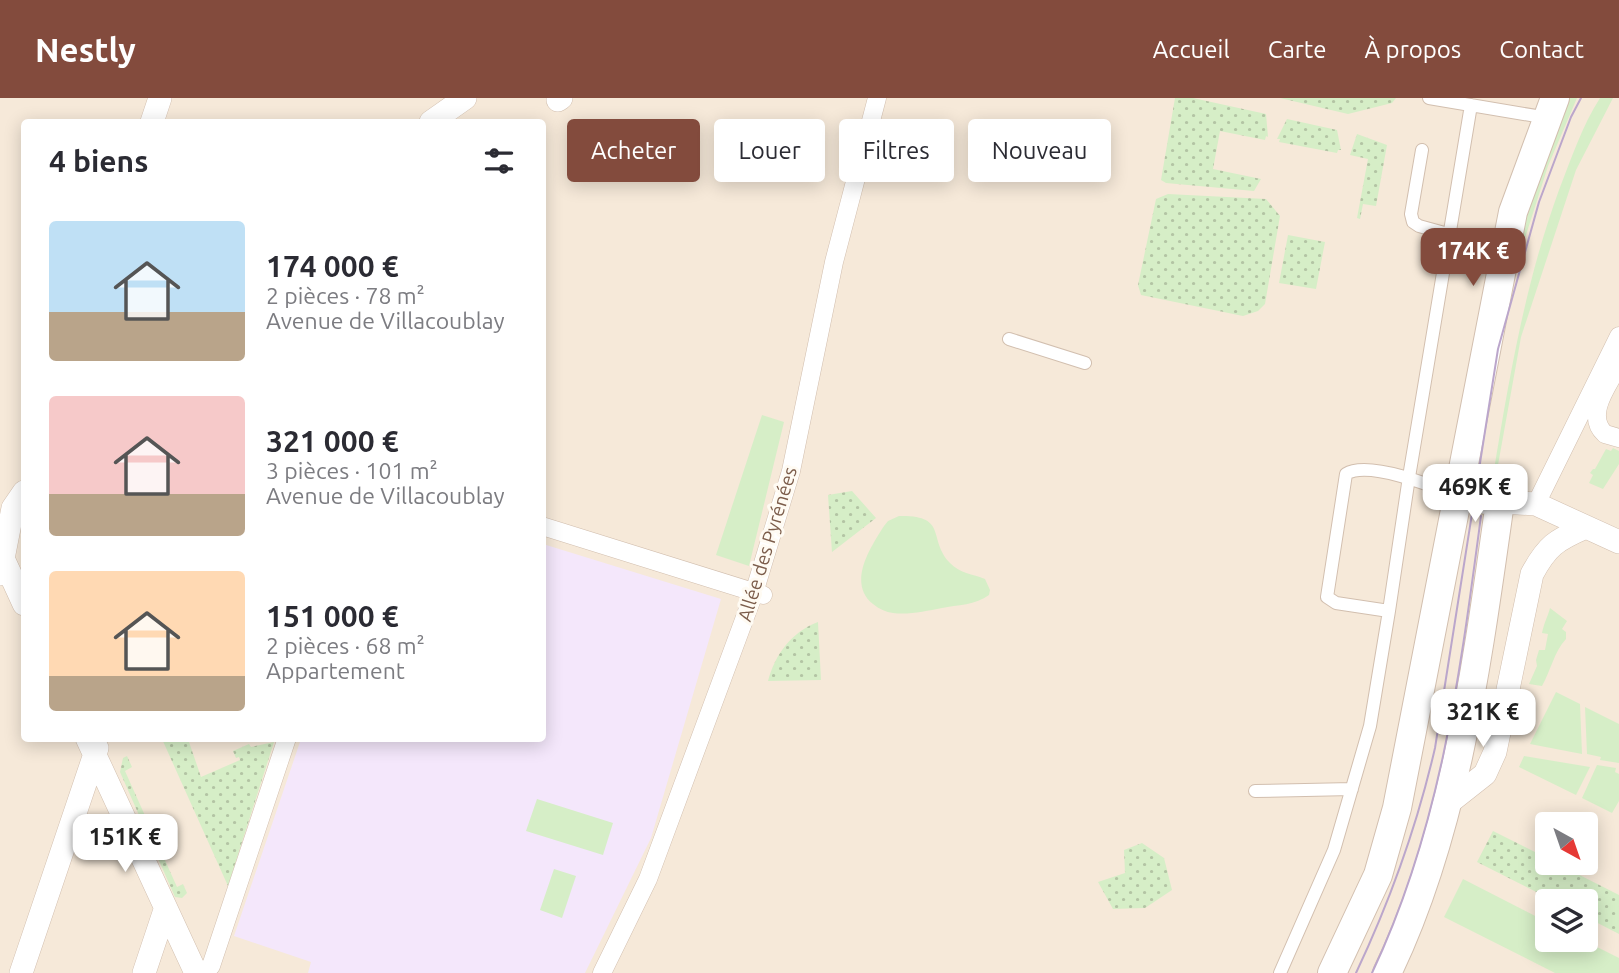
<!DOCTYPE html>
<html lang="fr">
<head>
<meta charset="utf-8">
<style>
  body { margin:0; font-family:Ubuntu,sans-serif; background:#f2f2f3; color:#2b2b33; height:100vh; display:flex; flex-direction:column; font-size:26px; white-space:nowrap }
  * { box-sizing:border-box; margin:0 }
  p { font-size:23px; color:#7c7c81 }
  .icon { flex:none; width:38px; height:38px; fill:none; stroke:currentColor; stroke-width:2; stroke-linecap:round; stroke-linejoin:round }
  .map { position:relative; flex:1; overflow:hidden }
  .drawer { position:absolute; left:21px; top:21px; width:525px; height:623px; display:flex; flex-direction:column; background:#fff; border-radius:7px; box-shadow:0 4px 18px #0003 }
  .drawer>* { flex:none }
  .banner { position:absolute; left:567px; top:21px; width:665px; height:63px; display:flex; gap:14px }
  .needle { width:46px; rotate:140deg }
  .buttons { position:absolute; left:1535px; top:714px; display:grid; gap:14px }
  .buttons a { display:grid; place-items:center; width:63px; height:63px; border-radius:7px; background:#fff; box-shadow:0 4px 18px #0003; font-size:35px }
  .price { position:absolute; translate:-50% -60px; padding:0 16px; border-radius:14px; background:#fff; color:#222; font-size:23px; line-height:46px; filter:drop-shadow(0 2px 4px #0008) }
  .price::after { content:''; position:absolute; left:50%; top:42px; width:21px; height:16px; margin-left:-10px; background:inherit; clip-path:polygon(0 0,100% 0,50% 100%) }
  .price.selected { background:#834b3d; color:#fff }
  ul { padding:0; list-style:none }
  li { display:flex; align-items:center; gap:21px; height:175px; padding:0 28px }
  li span { display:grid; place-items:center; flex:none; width:196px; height:140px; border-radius:7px; color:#555 }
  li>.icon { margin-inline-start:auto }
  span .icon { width:84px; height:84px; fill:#fffc; stroke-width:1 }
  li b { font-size:30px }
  h2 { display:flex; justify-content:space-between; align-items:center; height:84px; padding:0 28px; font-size:30px }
  .tag { padding:0 24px; border-radius:7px; background:#fff; box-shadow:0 4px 18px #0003; font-size:24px; line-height:63px }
  .tag.selected { background:#834b3d; color:#fff }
  header { display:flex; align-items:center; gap:42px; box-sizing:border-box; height:98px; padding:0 35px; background:#834b3d; color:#fff }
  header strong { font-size:33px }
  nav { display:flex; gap:38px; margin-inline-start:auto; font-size:24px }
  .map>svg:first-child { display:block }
  .residential { fill:#f6e9d9; fill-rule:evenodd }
  .education { fill:#f4e7fb }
  .grass { fill:#d6eec7 }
  .park { fill:url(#park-dots) }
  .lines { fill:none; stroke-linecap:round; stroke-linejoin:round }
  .service-casing { stroke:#d2bfaf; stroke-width:14 }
  .pedestrian-casing { stroke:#d2bfaf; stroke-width:19 }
  .minor-casing { stroke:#d2bfaf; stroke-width:24 }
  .tertiary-casing { stroke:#d2bfaf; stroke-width:30 }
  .service { stroke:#fff; stroke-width:12 }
  .pedestrian { stroke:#fff; stroke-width:18 }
  .minor { stroke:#fff; stroke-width:23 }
  .tertiary { stroke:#fff; stroke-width:28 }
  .tram { stroke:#bba6cb; stroke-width:2 }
  .labels { text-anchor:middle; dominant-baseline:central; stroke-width:6; stroke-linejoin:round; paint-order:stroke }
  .street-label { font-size:19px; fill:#7c5d4b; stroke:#fffbf3 }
</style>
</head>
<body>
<header>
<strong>Nestly</strong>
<nav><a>Accueil</a><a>Carte</a><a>À propos</a><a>Contact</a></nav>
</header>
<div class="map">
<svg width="1619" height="875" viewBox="0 0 1619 875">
  <defs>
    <pattern id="park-dots" width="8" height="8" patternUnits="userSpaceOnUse" patternTransform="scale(1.75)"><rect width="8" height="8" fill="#d6eec7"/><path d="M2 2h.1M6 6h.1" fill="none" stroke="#b3c4a4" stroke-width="1.8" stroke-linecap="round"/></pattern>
  </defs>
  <rect width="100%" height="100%" fill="#fef7eb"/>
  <path class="residential" d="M0,0H1619V875H0ZM24,24H542V640H24ZM1547,726H1586V765H1547ZM1547,803H1586V842H1547Z"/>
  <path class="education" d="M543,446L721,501L651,740L585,875H308L311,864L234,838L301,641L542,640Z"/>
  <path class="grass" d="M1567,0H1577L1548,68L1511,184L1513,154Z
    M1600,0H1613L1576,72L1521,239L1496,378H1493C1509,281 1525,185 1559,92C1571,61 1582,28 1600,0Z
    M762,317L784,324L749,468L716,457Z
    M1613,350L1619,353V366L1603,391L1589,385L1593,377L1590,375L1593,371H1595L1606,351L1611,353Z
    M899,418C949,417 927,441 950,465C959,475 973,476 985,481L990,492L989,497C976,507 957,507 942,510C926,513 909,517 893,515C886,514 879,511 873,506C847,485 870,450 884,428L888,423Z
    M1550,510L1567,523L1562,531L1566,534V541C1554,554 1551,572 1542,588L1529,586L1537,568L1536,562L1539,552H1545L1548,536L1542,535C1544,525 1548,518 1550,510Z
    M1556,594L1580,606L1582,656L1530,646Z
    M1585,609L1619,626V665L1600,662L1601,659L1587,656Z
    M1524,658L1590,669L1576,697L1519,669Z
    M1597,667L1616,670L1615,674L1619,676V703L1612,715L1582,700Z
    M537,701L613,725L603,757L526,733Z
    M554,771L576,778L562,820L540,812Z
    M1463,781L1547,824V842H1583L1619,860V875H1555L1444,819Z"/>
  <path class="park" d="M1175,0H1193L1266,16L1268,39L1266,38L1265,42L1220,33L1213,71L1261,81L1254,93L1166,85L1161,82Z
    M1280,0H1396L1392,5L1348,16Z
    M1287,21L1337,32L1341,52H1338L1337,55L1279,44L1280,41H1277Z
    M1357,36L1387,47L1376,108L1363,106L1360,121L1357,120L1368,61L1350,57Z
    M1168,96L1266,101L1280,118L1265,206L1258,213L1243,218L1141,197L1138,187L1156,101Z
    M1288,137L1325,144L1316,191L1279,185Z
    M852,393L876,420L832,454L828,397Z
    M818,524L821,582L768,583C775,557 791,534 818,524Z
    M162,641H188L201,679L240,662L239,659L236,660L233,653L249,646L251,649L274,644L228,788Z
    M127,658L132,669L125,673L177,789L183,786L187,795L182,800L175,799L120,674L123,660Z
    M1493,733L1547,760V765H1556L1619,797V836L1586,819V803H1554L1477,764Z
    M1142,745L1164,760L1172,792L1145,810L1113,811L1098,784L1125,775L1124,752Z"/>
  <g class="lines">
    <defs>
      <path id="service" d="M1429,0L1548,20
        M1422,52L1411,116L1413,124L1419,128L1448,136
        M1009,241L1085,265
        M1457,398C1433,388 1368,362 1346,376L1327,499L1336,505L1389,513L1409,379L1471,7
        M1255,693L1352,691
        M1280,875L1334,752L1370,628L1389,513"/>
      <path id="pedestrian" d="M1619,267C1609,286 1584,317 1605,336L1619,340
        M1536,406L1619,238
        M542,428L763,497
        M200,875L211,868L287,640
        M602,875L648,781L754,495L791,373L834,164L877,0"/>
      <path id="minor" d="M558,2L561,0
        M152,24L160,0
        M431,24L465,0
        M1500,404L1536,406L1619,444
        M1,456L24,506
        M0,476L13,410L24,394
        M87,640L196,875
        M1447,706L1485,676L1495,654L1532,476C1547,448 1556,442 1586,429
        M21,875L97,650
        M144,875L165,812"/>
      <path id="tertiary" d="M1332,875L1378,777L1397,710L1513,114L1555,0
        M1387,875C1456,733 1478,559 1500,404L1457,398"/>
    </defs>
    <use href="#service" class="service-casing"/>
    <use href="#pedestrian" class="pedestrian-casing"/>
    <use href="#minor" class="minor-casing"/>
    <use href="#tertiary" class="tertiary-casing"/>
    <use href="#service" class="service"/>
    <use href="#pedestrian" class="pedestrian"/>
    <use href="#minor" class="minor"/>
    <use href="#tertiary" class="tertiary"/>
    <path class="tram" d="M1356,875C1390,803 1417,728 1435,650L1498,251L1539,104L1571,19L1581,0
      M1372,875C1441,729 1460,576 1481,418"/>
  </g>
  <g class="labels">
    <g class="street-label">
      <text transform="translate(767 446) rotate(-73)">Allée des Pyrénées</text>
    </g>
  </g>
</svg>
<div class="buttons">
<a><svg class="needle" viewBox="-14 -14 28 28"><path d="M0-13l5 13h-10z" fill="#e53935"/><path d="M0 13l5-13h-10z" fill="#7c7c81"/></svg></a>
<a><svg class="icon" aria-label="layers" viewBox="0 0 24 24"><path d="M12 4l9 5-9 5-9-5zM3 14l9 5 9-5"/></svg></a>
</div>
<b class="price selected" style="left:1473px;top:190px">174K €</b>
<b class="price" style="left:1475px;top:426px">469K €</b>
<b class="price" style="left:1483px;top:651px">321K €</b>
<b class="price" style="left:125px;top:776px">151K €</b>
<div class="banner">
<a class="tag selected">Acheter</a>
<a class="tag">Louer</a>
<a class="tag">Filtres</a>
<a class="tag">Nouveau</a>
</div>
<section class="drawer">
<h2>4 biens<svg class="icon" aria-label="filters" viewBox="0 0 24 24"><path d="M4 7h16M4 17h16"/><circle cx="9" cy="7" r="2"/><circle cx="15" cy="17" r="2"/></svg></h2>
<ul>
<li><span style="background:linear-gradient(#bfe0f5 65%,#b9a48a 0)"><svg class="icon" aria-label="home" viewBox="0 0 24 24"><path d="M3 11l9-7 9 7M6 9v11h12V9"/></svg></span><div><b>174 000 €</b><p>2 pièces · 78 m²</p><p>Avenue de Villacoublay</p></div></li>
<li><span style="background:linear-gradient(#f6c9c9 70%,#b9a48a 0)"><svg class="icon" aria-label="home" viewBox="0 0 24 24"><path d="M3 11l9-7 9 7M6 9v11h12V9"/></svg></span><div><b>321 000 €</b><p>3 pièces · 101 m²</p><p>Avenue de Villacoublay</p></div></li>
<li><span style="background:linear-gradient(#ffd9b3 75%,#b9a48a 0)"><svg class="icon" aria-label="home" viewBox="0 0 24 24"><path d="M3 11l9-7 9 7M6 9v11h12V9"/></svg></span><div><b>151 000 €</b><p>2 pièces · 68 m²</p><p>Appartement</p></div></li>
</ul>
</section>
</div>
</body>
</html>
